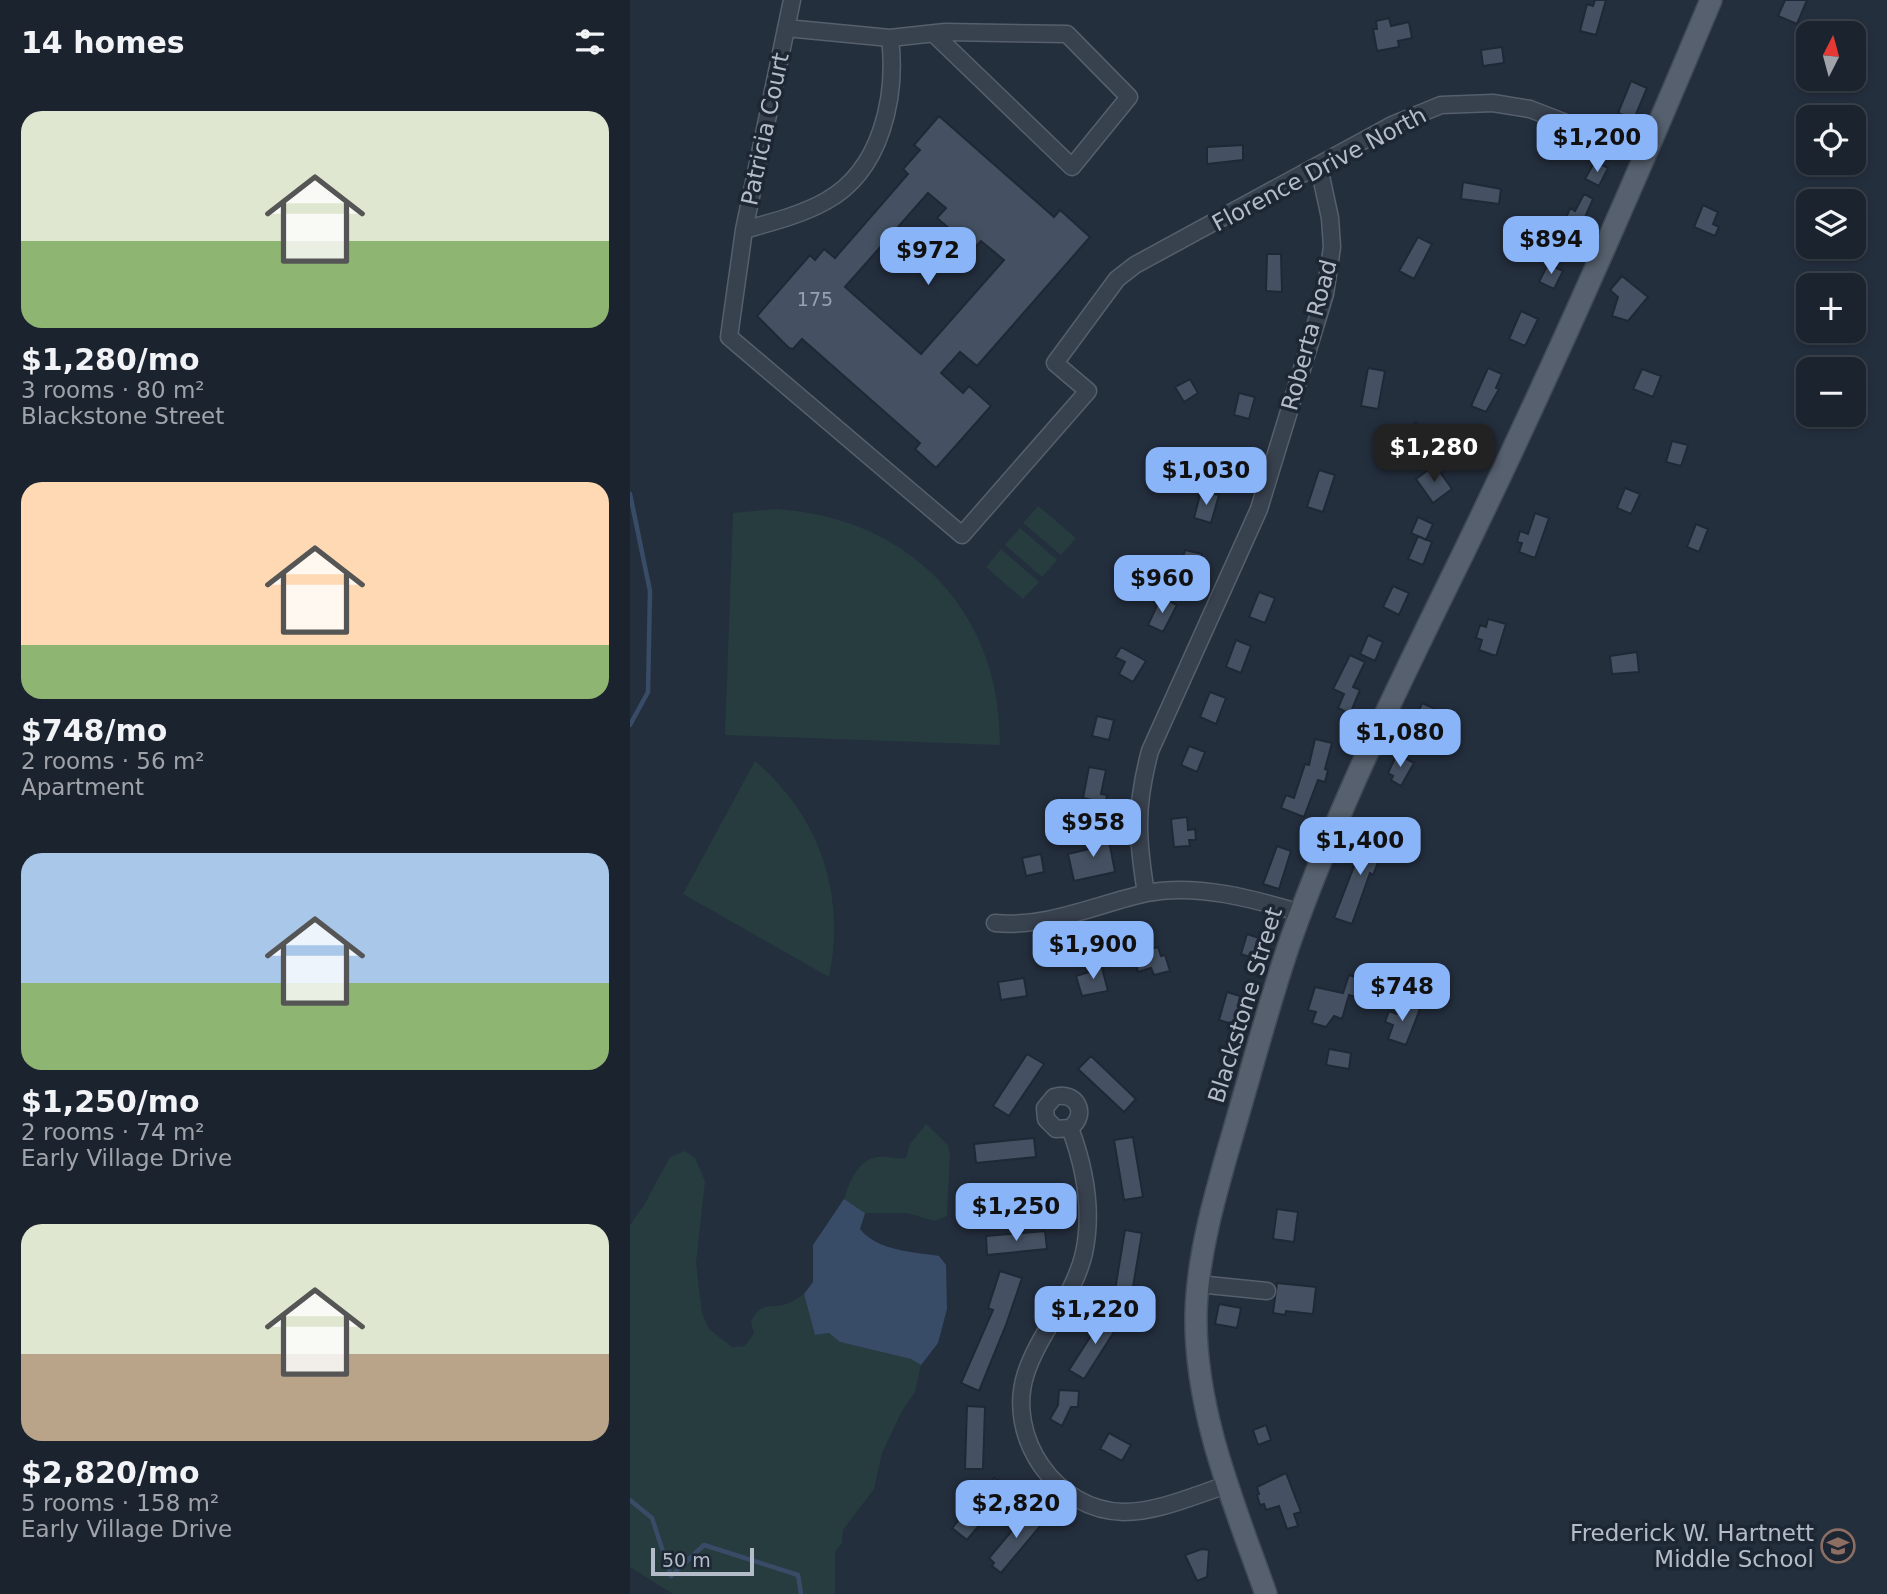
<!DOCTYPE html>
<html lang="en">
<head>
<meta charset="utf-8">
<style>
  body { margin:0; font-family:"DejaVu Sans",sans-serif; background:#242b36; color:#f1f3f6; height:100vh; display:flex; flex-direction:column; font-size:26px; white-space:nowrap }
  * { box-sizing:border-box; margin:0 }
  p { font-size:23px; color:#a0a4aa }
  .icon { flex:none; width:38px; height:38px; fill:none; stroke:currentColor; stroke-width:2; stroke-linecap:round; stroke-linejoin:round }
  .map { position:relative; flex:1; overflow:hidden }
  .panel { display:flex; flex-direction:column; background:#1b232e; width:630px }
  .panel>* { flex:none }
  .needle { width:46px; rotate:6deg }
  .fabs { position:absolute; left:1166px; top:21px; display:grid; gap:14px }
  .fabs a { display:grid; place-items:center; width:70px; height:70px; border-radius:14px; background:#1b232e; box-shadow:0 4px 10px #0003,0 0 0 2px #39404a; font-size:35px }
  .scale { position:absolute; left:21px; bottom:18px; width:103px; box-sizing:border-box; padding-left:7px; border:4px solid #b4bcc9; border-top:0; font-size:19px; line-height:24px; white-space:nowrap; color:#b4bcc9; -webkit-text-stroke:5px #1d2633; paint-order:stroke }
  .price { position:absolute; translate:-50% -60px; padding:0 16px; border-radius:14px; background:#8ab4f8; color:#111; font-size:23px; line-height:46px; filter:drop-shadow(0 2px 4px #0008) }
  .price::after { content:''; position:absolute; left:50%; top:42px; width:21px; height:16px; margin-left:-10px; background:inherit; clip-path:polygon(0 0,100% 0,50% 100%) }
  .price.selected { background:#222; color:#fff }
  ul { padding:0; list-style:none }
  li { display:grid; align-content:center; gap:14px; height:371px; padding:0 21px }
  li span { display:grid; place-items:center; height:217px; border-radius:21px; color:#555 }
  li>.icon { margin-inline-start:auto }
  span .icon { width:126px; height:126px; fill:#fffc; stroke-width:1 }
  li b { font-size:30px }
  h2 { display:flex; justify-content:space-between; align-items:center; height:84px; padding:0 21px; font-size:30px }
  main { display:flex; flex:1; min-height:0 }
  .map>svg:first-child { display:block }
  .green { fill:#263c3f }
  .water { fill:#394c67 }
  .lines { fill:none; stroke-linecap:round; stroke-linejoin:round }
  .stream { stroke:#394c67; stroke-width:4.5 }
  .building { fill:#455162; stroke:#1f2835; stroke-width:2; fill-rule:evenodd }
  .minor-casing { stroke:#565f6c; stroke-width:19 }
  .major-casing { stroke:#414a57; stroke-width:24 }
  .minor { stroke:#38414e; stroke-width:16 }
  .major { stroke:#56606e; stroke-width:21 }
  .labels { text-anchor:middle; dominant-baseline:central; stroke-width:7; stroke-linejoin:round; paint-order:stroke }
  .number-label { font-size:19px; fill:#98a1af }
  .street-label { font-size:23px; fill:#b4bcc9; stroke:#1d2633 }
  .poi-label { font-size:23px; fill:#b4bcc9; stroke:#1d2633; text-anchor:end }
</style>
</head>
<body>
<main>
<section class="panel">
<h2>14 homes<svg class="icon" aria-label="filters" viewBox="0 0 24 24"><path d="M4 7h16M4 17h16"/><circle cx="9" cy="7" r="2"/><circle cx="15" cy="17" r="2"/></svg></h2>
<ul>
<li><span style="background:linear-gradient(#dfe7d0 60%,#8fb573 0)"><svg class="icon" aria-label="home" viewBox="0 0 24 24"><path d="M3 11l9-7 9 7M6 9v11h12V9"/></svg></span><div><b>$1,280/mo</b><p>3 rooms · 80 m²</p><p>Blackstone Street</p></div></li>
<li><span style="background:linear-gradient(#ffd9b3 75%,#8fb573 0)"><svg class="icon" aria-label="home" viewBox="0 0 24 24"><path d="M3 11l9-7 9 7M6 9v11h12V9"/></svg></span><div><b>$748/mo</b><p>2 rooms · 56 m²</p><p>Apartment</p></div></li>
<li><span style="background:linear-gradient(#a9c7e8 60%,#8fb573 0)"><svg class="icon" aria-label="home" viewBox="0 0 24 24"><path d="M3 11l9-7 9 7M6 9v11h12V9"/></svg></span><div><b>$1,250/mo</b><p>2 rooms · 74 m²</p><p>Early Village Drive</p></div></li>
<li><span style="background:linear-gradient(#dfe7d0 60%,#b9a48a 0)"><svg class="icon" aria-label="home" viewBox="0 0 24 24"><path d="M3 11l9-7 9 7M6 9v11h12V9"/></svg></span><div><b>$2,820/mo</b><p>5 rooms · 158 m²</p><p>Early Village Drive</p></div></li>
</ul>
</section>
<div class="map">
<svg width="1257" height="1594" viewBox="0 0 1257 1594">
  <rect width="100%" height="100%" fill="#242f3e"/>
  <path class="green" d="M408,506L446,538L431,555L393,523Z
    M145,509C279,517 371,610 370,745L95,735L103,513Z
    M390,528L427,560L412,577L375,545Z
    M371,549L409,582L393,599L356,567Z
    M125,761C190,816 216,894 199,977L53,894Z
    M296,1124L318,1145L320,1154L317,1216L305,1221L277,1213H235L214,1199C219,1183 228,1159 248,1157C257,1156 266,1160 276,1158L280,1144Z
    M55,1151L65,1158L75,1181L66,1263L72,1313L79,1329L102,1347L115,1346L124,1333L121,1322C133,1298 140,1311 159,1303C164,1301 169,1297 174,1294L185,1335L199,1333L210,1342L281,1359L291,1365L285,1392L272,1411L252,1453L244,1489L213,1530L212,1543L205,1552V1594H43L0,1567V1225L14,1205L40,1157Z"/>
  <path class="water" d="M214,1199L235,1213L230,1229C247,1251 284,1252 309,1256L316,1265L317,1309L308,1343L291,1365L281,1359L210,1342L199,1333L185,1335L174,1294L183,1282V1245Z"/>
  <g class="lines">
    <path class="stream" d="M0,494L20,591L18,692L0,725
      M0,1500L22,1518L41,1576L74,1545L168,1575L171,1594"/>
  </g>
  <path class="building" d="M965,0H976L966,35L950,31L957,4L963,6Z
    M1155,0H1177L1167,24L1148,16Z
    M759,18L761,26L779,22L782,38L768,41L769,47L747,51L743,29H747L746,21Z
    M872,47L874,63L853,66L851,50Z
    M1001,81L1017,88L1004,119L988,113Z
    M309,116L424,217L430,210L460,237L347,366L330,352L311,373L333,393L339,386L361,406L306,468L285,449L290,443L172,339L163,349L159,348L127,316L180,255L185,260L194,249L205,258L278,174L273,169L290,150L284,145ZM298,193L316,208L307,218L343,249L351,241L374,260L291,354L215,287Z
    M613,145V160L577,164V147Z
    M965,161L978,168L969,186L955,179Z
    M833,182L871,189L869,204L831,199Z
    M954,194L963,199L946,238L949,239L944,250L926,242L940,208L945,211Z
    M1073,205L1088,212L1083,224L1089,227L1085,236L1064,227Z
    M788,237L802,244L784,279L769,271Z
    M637,254H651L652,292L636,291Z
    M918,264L933,271L924,289L909,282Z
    M992,276L1018,297L998,321L982,316L988,297L980,290Z
    M891,311L908,319L895,346L879,339Z
    M738,368L755,371L748,409L731,406Z
    M858,368L872,374L866,388L869,389L856,412L841,406Z
    M1012,369L1031,376L1023,397L1003,389Z
    M560,379L568,393L554,402L545,387Z
    M609,393L625,397L619,419L604,415Z
    M786,422L796,435L785,444L775,431Z
    M1042,441L1058,445L1051,466L1036,462Z
    M805,465L822,489L803,503L786,479Z
    M689,470L705,475L693,512L677,507Z
    M995,488L1010,494L1001,514L987,508Z
    M571,491L589,495L581,523L564,518Z
    M905,513L919,518L905,558L889,552L892,543L887,542L890,531L898,534Z
    M788,517L803,524L796,540L781,533Z
    M1066,524L1078,529L1069,552L1057,547Z
    M788,536L802,542L793,565L778,559Z
    M555,550L572,554L566,577L549,573Z
    M763,586L779,593L769,615L753,607Z
    M629,592L645,598L635,623L619,617Z
    M531,597L547,605L533,632L518,625Z
    M858,619L876,624L866,656L849,650L852,640L846,638L850,625L856,627Z
    M738,635L753,642L745,661L730,654Z
    M606,640L621,646L611,673L596,667Z
    M491,647L516,661L503,682L489,674L495,662L485,657Z
    M1007,652L1009,672L982,674L980,656Z
    M720,655L735,662L723,687L730,690L720,714L708,708L714,694L703,689Z
    M580,692L596,698L586,724L570,717Z
    M792,703L810,711L798,738L781,730Z
    M467,716L484,720L479,740L462,736Z
    M685,739L702,743L695,769L698,770L695,782L688,780L674,817L651,808L656,795L664,798L675,764L679,765Z
    M559,746L575,752L567,772L551,765Z
    M767,754L784,763L771,786L761,780L763,776L758,773Z
    M459,767L476,770L471,794L477,795L475,806L461,803L462,800L453,798Z
    M557,817L558,830L565,829L566,840H559L560,846L544,847L541,819Z
    M477,830L485,872L444,881L438,854L463,848L461,833Z
    M737,833L757,841L743,875L740,873L722,924L704,918Z
    M647,846L661,851L649,889L633,884Z
    M411,854L414,872L396,876L392,858Z
    M617,934L632,939L626,959L611,954Z
    M528,947L531,956L535,955L540,971L524,975L521,968L508,972L503,954Z
    M471,964L478,991L452,996L446,976L459,972L458,967Z
    M719,975L734,980L729,998L719,995L712,1019L704,1016L696,1027L682,1023L686,1012L678,1010L685,987L713,993Z
    M394,978L397,996L371,1000L368,982Z
    M597,992L613,997L605,1025L589,1020Z
    M771,1002L790,1009L776,1045L758,1039L763,1025L755,1022L759,1011L767,1014Z
    M699,1049L721,1053L719,1069L696,1065Z
    M397,1054L414,1064L379,1116L363,1106Z
    M461,1056L506,1099L494,1112L448,1069Z
    M503,1137L513,1197L494,1200L484,1140Z
    M404,1138L406,1157L346,1163L344,1144Z
    M409,1185L411,1204L350,1211L348,1193Z
    M647,1209L668,1212L664,1242L643,1239Z
    M495,1230L512,1233L502,1293L485,1290Z
    M415,1231L417,1249L357,1255L356,1236Z
    M370,1271L392,1278L376,1325L349,1391L331,1383L363,1310L358,1308Z
    M647,1283L686,1287L683,1314L656,1311L655,1315L643,1313Z
    M589,1304L611,1308L607,1328L585,1324Z
    M475,1314L480,1318L481,1315L491,1321L454,1379L439,1370Z
    M429,1390L449,1391L448,1407H441L432,1426L420,1419L428,1405Z
    M337,1406L355,1407L353,1469H335Z
    M636,1425L641,1440L628,1445L623,1430Z
    M479,1433L501,1445L492,1461L470,1449Z
    M656,1473L671,1512L664,1514L668,1526L657,1529L649,1506L636,1510L634,1504L630,1505L627,1495L629,1494L627,1487Z
    M364,1478L374,1483L372,1486L378,1490L337,1540L322,1528Z
    M400,1509L416,1519L371,1573L362,1566L364,1563L359,1558Z
    M572,1549L579,1550L577,1577L567,1581L555,1555Z"/>
  <g class="lines">
    <defs>
      <path id="minor" d="M162,0L114,230L99,337L332,535L458,391L425,363L487,279L505,265L762,125L811,105L863,103L900,109L1016,154
        M260,38L315,32L437,34L499,97L442,167L304,34
        M114,230C142,222 171,215 196,201C252,170 267,96 260,38L156,28
        M516,893C507,838 505,807 520,751L629,509L695,294L702,247L700,218L689,167
        M365,923C418,928 467,904 517,893C566,883 624,899 671,913
        M440,1128L426,1129L416,1119L415,1108L424,1097C446,1090 459,1114 440,1128C455,1168 463,1211 454,1253C444,1297 410,1331 396,1373C375,1437 426,1511 494,1512C528,1512 565,1495 597,1485
        M568,1284L637,1291"/>
      <path id="major" d="M636,1594C604,1504 564,1410 566,1313C568,1245 591,1176 609,1112C626,1054 641,996 661,939C708,807 770,682 832,556C921,373 1003,187 1081,0"/>
    </defs>
    <use href="#minor" class="minor-casing"/>
    <use href="#major" class="major-casing"/>
    <use href="#minor" class="minor"/>
    <use href="#major" class="major"/>
  </g>
  <defs>
    <symbol id="school-ring" viewBox="-11 -11 22 22"><circle r="9.5" fill="#1d2633" stroke="#8d6e63" stroke-width="1.5"/><path d="M0-5L7-2L0 1L-7-2ZM-4 1L0 2.5L4 1V4Q0 6-4 4Z" fill="#8d6e63"/></symbol>
  </defs>
  <g fill-rule="evenodd">
    <use href="#school-ring" x="1189" y="1527" width="38" height="38"/>
  </g>
  <g class="labels">
    <g class="number-label">
      <text x="185" y="299">175</text>
    </g>
    <g class="street-label">
      <text transform="translate(135 129) rotate(-78)">Patricia Court</text>
      <text transform="translate(689 169) rotate(-28)">Florence Drive North</text>
      <text transform="translate(679 335) rotate(-75)">Roberta Road</text>
      <text transform="translate(615 1005) rotate(-73)">Blackstone Street</text>
    </g>
    <g class="poi-label">
      <text x="1184" y="1533">Frederick W. Hartnett<tspan x="1184" dy="26">Middle School</tspan></text>
    </g>
  </g>
</svg>
<div class="fabs">
<a><svg class="needle" viewBox="-14 -14 28 28"><path d="M0-13l5 13h-10z" fill="#e53935"/><path d="M0 13l5-13h-10z" fill="#a0a4aa"/></svg></a>
<a><svg class="icon" aria-label="locate" viewBox="0 0 24 24"><circle cx="12" cy="12" r="6"/><path d="M12 2v4M12 18v4M2 12h4M18 12h4"/></svg></a>
<a><svg class="icon" aria-label="layers" viewBox="0 0 24 24"><path d="M12 4l9 5-9 5-9-5zM3 14l9 5 9-5"/></svg></a>
<a>+</a>
<a>−</a>
</div>
<div class="scale">50 m</div>
<b class="price" style="left:967px;top:174px">$1,200</b>
<b class="price" style="left:921px;top:276px">$894</b>
<b class="price" style="left:298px;top:287px">$972</b>
<b class="price selected" style="left:804px;top:484px">$1,280</b>
<b class="price" style="left:576px;top:507px">$1,030</b>
<b class="price" style="left:532px;top:615px">$960</b>
<b class="price" style="left:770px;top:769px">$1,080</b>
<b class="price" style="left:463px;top:859px">$958</b>
<b class="price" style="left:730px;top:877px">$1,400</b>
<b class="price" style="left:463px;top:981px">$1,900</b>
<b class="price" style="left:772px;top:1023px">$748</b>
<b class="price" style="left:386px;top:1243px">$1,250</b>
<b class="price" style="left:465px;top:1346px">$1,220</b>
<b class="price" style="left:386px;top:1540px">$2,820</b>
</div>
</main>
</body>
</html>
